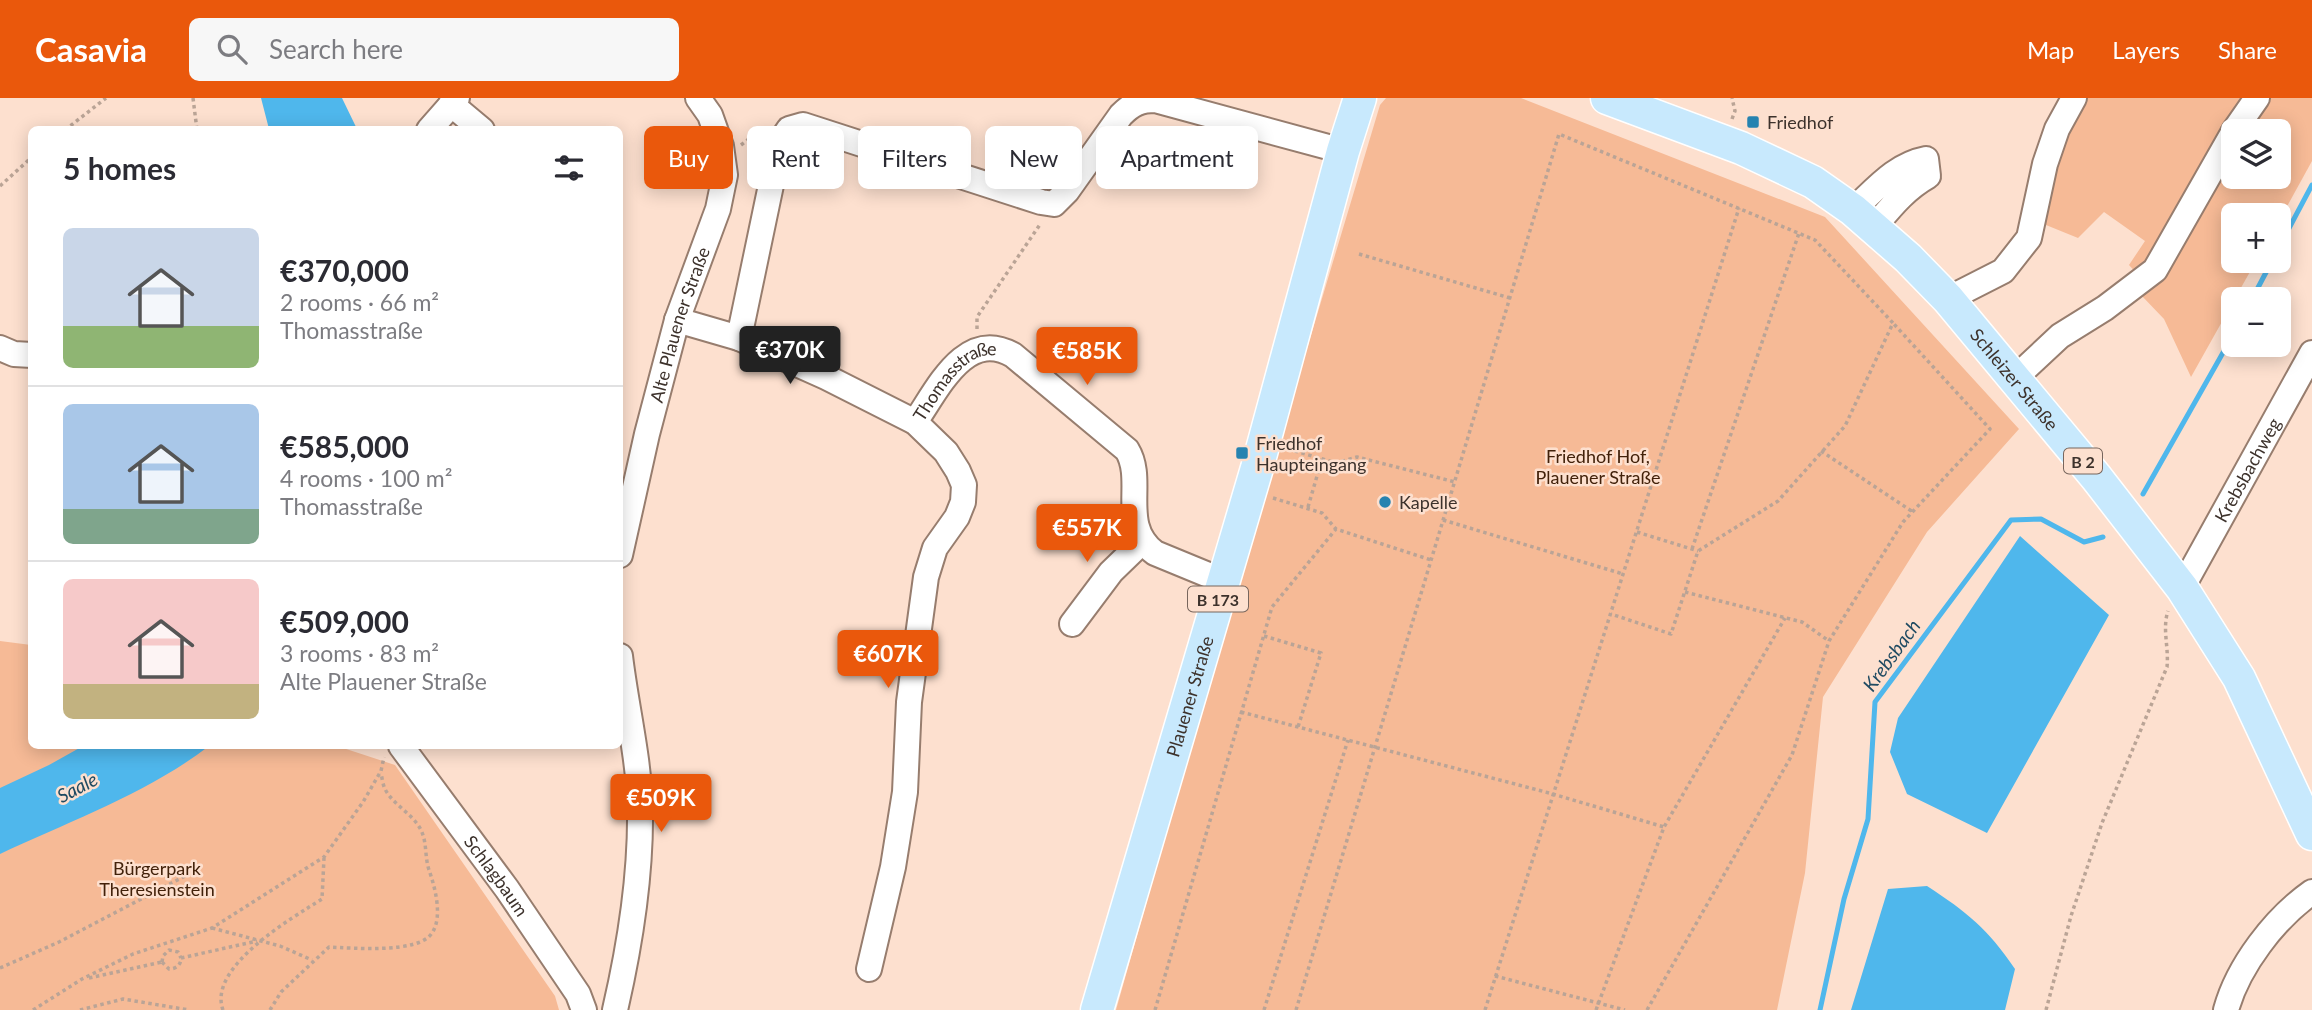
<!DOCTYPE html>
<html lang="en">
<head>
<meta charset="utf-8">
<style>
  body { margin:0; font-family:Lato,sans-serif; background:#f7f7f7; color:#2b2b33; height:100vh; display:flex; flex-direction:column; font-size:26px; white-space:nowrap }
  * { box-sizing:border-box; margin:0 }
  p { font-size:23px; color:#7c7c81 }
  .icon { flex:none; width:38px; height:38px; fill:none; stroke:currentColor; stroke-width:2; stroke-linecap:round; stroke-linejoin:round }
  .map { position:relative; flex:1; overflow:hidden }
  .sheet { position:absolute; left:28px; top:28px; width:595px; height:623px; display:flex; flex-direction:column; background:#fff; border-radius:10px; box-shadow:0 4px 18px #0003 }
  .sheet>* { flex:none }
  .top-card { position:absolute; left:644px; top:28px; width:665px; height:63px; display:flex; gap:14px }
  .controls { position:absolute; left:2221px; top:21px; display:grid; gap:14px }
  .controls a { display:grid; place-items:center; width:70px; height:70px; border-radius:10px; background:#fff; box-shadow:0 4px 18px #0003; font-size:35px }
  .price { position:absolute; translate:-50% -60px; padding:0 16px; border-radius:7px; background:#ea580c; color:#fff; font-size:23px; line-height:46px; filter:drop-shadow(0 2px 4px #0008) }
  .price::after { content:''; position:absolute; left:50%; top:42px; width:21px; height:16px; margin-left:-10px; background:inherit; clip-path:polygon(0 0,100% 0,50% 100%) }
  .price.selected { background:#222; color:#fff }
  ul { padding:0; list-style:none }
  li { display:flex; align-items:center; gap:21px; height:175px; padding:0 35px }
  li+li { border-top:2px solid #e1e1e2 }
  li span { display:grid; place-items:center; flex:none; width:196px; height:140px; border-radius:10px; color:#555 }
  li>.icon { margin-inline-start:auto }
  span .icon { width:84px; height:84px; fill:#fffc; stroke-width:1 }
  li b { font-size:30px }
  h2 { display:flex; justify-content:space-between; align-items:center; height:84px; padding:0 35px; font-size:30px }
  .chip { padding:0 24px; border-radius:10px; background:#fff; box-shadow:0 4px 18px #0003; font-size:24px; line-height:63px }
  .chip.selected { background:#ea580c; color:#fff }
  header { display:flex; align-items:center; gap:42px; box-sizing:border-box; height:98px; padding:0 35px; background:#ea580c; color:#fff }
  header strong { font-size:33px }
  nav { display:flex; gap:38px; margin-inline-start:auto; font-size:24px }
  .search { width:490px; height:63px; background:#f7f7f7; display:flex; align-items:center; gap:18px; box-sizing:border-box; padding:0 24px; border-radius:10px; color:#7c7c81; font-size:26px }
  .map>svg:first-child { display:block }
  .green { fill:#f6ba96; fill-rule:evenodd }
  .water { fill:#4fb7ec }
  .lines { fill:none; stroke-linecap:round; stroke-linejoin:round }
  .stream { stroke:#4fb7ec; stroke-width:5 }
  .minor-casing { stroke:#977d6e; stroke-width:28 }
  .major-casing { stroke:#fff; stroke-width:35 }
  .path { stroke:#baa496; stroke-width:3.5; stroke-dasharray:3.5 3.5; stroke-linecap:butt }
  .minor { stroke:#fff; stroke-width:24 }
  .major { stroke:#c8e9fd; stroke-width:32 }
  .poi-dot { fill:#2683b0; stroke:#fde0cf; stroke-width:2.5 }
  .labels { text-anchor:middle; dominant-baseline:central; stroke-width:5; stroke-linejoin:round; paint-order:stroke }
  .shield { fill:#fde0cf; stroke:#77665d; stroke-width:2 }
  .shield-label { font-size:16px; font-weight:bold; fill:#3d322c }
  .poi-label { font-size:18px; fill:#3d322c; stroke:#fde0cf; text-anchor:start }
  .street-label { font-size:18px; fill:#3d322c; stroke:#fde0cf }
  .park-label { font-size:18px; fill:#42210a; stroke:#fde0cf }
  .water-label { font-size:19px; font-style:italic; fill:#204b62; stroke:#fde0cf }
</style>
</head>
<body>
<header>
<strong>Casavia</strong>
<div class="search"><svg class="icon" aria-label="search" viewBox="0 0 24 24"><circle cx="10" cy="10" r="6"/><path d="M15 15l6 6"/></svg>Search here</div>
<nav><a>Map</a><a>Layers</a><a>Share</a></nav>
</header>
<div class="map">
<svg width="2312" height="912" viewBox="0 0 2312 912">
  <rect width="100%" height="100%" fill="#fde0cf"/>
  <path class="green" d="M1386,0H1521L1825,119L2019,331L1927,434L1823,599L1805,775L1777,912H1116L1240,474L1380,7Z
    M2065,0H2312V63L2279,123L2278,117H2233V163H2256L2191,279L2164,221L2141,197L2148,188L2129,167L2145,143L2104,114L2078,140L2046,127L2024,123ZM2233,33H2278V79H2233Z
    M0,543L31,547L32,648H337L395,667L555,898L559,912H0Z"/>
  <path class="water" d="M261,0H342L357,31H269Z
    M2020,438L2109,517L1987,735L1907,696L1890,654L1898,620Z
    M83,648H209C148,695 70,723 0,756V690L49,667Z
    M1927,788C1967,814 1988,831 2015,871L2005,912H1851L1888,791Z"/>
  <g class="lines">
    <path class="stream" d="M2278,151L2312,87
      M2252,201L2272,163
      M2143,396L2233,237
      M1820,912L1844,801L1868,721L1875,604L2011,422L2041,421L2084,444L2103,439"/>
    <defs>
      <g id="minor">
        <path d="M451,6L482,32"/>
        <path d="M429,32L457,0"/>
        <path d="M2234,33L2257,0"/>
        <path d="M1853,112C1876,91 1895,67 1926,61L1928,78C1905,91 1891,109 1874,129"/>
        <path d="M1948,201L2003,173L2029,140L2045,66L2057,31L2074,0"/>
        <path d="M677,222L739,240L826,279L915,324L946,354L958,373L964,387L963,404L957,419L935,450L926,479L909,604L905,694L893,769L869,871"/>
        <path d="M739,240L780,44L789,31L803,27L1041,104L1054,106L1067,93L1121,17C1132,6 1140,2 1155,2L1343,53"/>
        <path d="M0,250L14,256L32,257"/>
        <path d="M2014,281L2060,238L2105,210L2155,172L2233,35"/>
        <path id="s1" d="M915,324C938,291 965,230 1013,257L1127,352C1146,383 1118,427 1155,455L1223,483"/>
        <path id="s2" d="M620,457L647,336L677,222L718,111L725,77L721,48L710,17L698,0"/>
        <path id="s3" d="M2182,490L2312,255"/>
        <path d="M1072,526L1111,474L1143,443"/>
        <path id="s4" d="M401,648L507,791L578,896L584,912"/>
        <path d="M615,912C630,847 641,778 640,711C639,659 626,609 620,558"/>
        <path d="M2226,912C2238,868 2275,820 2312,794"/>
      </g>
      <g id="major">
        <path id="s5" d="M1607,0L1741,50L1813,84L1853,112L1908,160L1948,201L2096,379L2182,490L2239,580L2312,736"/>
        <path id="s6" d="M1097,912L1257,370L1343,53L1360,0"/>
      </g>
    </defs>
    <use href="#minor" class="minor-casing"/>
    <use href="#major" class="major-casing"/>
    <path class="path" d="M193,0L197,32
      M1732,21L1735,13L1732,0
      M65,32L106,0
      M741,47L762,31
      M0,88L32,59
      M1359,156L1510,200
      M977,231V219L1041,125
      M1288,351L1336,365L1357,359L1455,384
      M1821,353L1913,414
      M1273,400L1322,415L1336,431L1431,462
      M1308,409L1322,361
      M1443,422L1623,476
      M1637,434L1698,453
      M1692,451L1799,135
      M1685,494L1802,524L1829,543
      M1264,538L1321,555L1298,629
      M1241,614L1553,696L1664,729
      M212,830L280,848L312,862
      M181,860L257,843
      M162,864L163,858L169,852L178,854L181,860
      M162,864L169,871C176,871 181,867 181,860
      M0,870L59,844L185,778
      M1495,878L1625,912
      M89,880L162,864
      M33,912L82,881L133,856L212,830L324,759L363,704L381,673L384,659
      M80,912L123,901L189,912
      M223,912C207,869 292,820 322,801L324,760
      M270,912L281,894L329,849C351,850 419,856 432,835C443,819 435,789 429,772C424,757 428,741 418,727C409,714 392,705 385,691C383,687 382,680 381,675
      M1155,912L1272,509L1336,431
      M1264,912L1348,642
      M1296,912L1559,36L1815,142L1893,225L1845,328L1778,403L1698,453L1671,536L1611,516
      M1485,912L1739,110
      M1596,912L1664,729L1785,520
      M1647,912L1792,657L1829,543L1903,424L1990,331L1893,225
      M2046,912L2071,818L2102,725L2167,569C2169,549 2162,531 2168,513"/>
    <use href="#minor" class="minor"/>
    <use href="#major" class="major"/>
  </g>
  <g class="poi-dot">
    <rect x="1746" y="17" width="14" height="14" rx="3.5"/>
    <rect x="1235" y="348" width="14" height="14" rx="3.5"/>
    <circle cx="1385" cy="404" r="7"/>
  </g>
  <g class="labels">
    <g class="shield">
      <rect x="2064" y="350.5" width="38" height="25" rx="5"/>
      <rect x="1188" y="488.5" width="60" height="25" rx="5"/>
    </g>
    <g class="shield-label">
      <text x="2083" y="363">B 2</text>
      <text x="1218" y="501">B 173</text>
    </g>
    <g class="poi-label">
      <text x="1767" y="24">Friedhof</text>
      <text x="1256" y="345">Friedhof<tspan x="1256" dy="21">Haupteingang</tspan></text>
      <text x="1399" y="404">Kapelle</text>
    </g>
    <g class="street-label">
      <text stroke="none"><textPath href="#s2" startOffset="238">Alte Plauener Straße</textPath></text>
      <text stroke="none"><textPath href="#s5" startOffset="506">Schleizer Straße</textPath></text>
      <text stroke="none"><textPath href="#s1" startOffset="60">Thomasstraße</textPath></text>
      <text stroke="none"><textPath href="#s3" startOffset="135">Krebsbachweg</textPath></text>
      <text stroke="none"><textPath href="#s6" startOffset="327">Plauener Straße</textPath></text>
      <text stroke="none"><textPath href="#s4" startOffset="161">Schlagbaum</textPath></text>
    </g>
    <g class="park-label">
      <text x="1598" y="358">Friedhof Hof,<tspan x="1598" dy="21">Plauener Straße</tspan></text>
      <text x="157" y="770">Bürgerpark<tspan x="157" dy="21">Theresienstein</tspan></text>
    </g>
    <g class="water-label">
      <text transform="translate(1891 557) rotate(-54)">Krebsbach</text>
      <text transform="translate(77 689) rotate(-28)">Saale</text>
    </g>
  </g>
</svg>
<div class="controls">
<a><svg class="icon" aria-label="layers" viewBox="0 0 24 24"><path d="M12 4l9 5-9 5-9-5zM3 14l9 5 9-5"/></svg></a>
<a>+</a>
<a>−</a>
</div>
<b class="price selected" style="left:790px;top:288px">€370K</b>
<b class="price" style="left:1087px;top:289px">€585K</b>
<b class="price" style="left:1087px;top:466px">€557K</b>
<b class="price" style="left:888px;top:592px">€607K</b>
<b class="price" style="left:661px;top:736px">€509K</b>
<div class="top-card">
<a class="chip selected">Buy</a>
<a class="chip">Rent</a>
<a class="chip">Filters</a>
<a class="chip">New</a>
<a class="chip">Apartment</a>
</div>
<section class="sheet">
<h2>5 homes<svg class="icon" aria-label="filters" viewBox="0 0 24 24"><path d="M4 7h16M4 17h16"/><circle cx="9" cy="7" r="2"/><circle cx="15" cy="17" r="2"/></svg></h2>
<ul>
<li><span style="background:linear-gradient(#c9d6e8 70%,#8fb573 0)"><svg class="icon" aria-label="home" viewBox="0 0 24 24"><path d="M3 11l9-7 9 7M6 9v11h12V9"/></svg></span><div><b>€370,000</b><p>2 rooms · 66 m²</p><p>Thomasstraße</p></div></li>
<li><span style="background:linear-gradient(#a9c7e8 75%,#7fa58c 0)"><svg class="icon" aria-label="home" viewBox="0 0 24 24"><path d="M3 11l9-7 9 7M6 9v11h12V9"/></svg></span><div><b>€585,000</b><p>4 rooms · 100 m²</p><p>Thomasstraße</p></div></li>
<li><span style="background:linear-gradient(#f6c9c9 75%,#c2b280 0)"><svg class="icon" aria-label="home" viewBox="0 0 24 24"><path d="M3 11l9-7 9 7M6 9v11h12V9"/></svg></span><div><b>€509,000</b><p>3 rooms · 83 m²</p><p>Alte Plauener Straße</p></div></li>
</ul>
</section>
</div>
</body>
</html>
